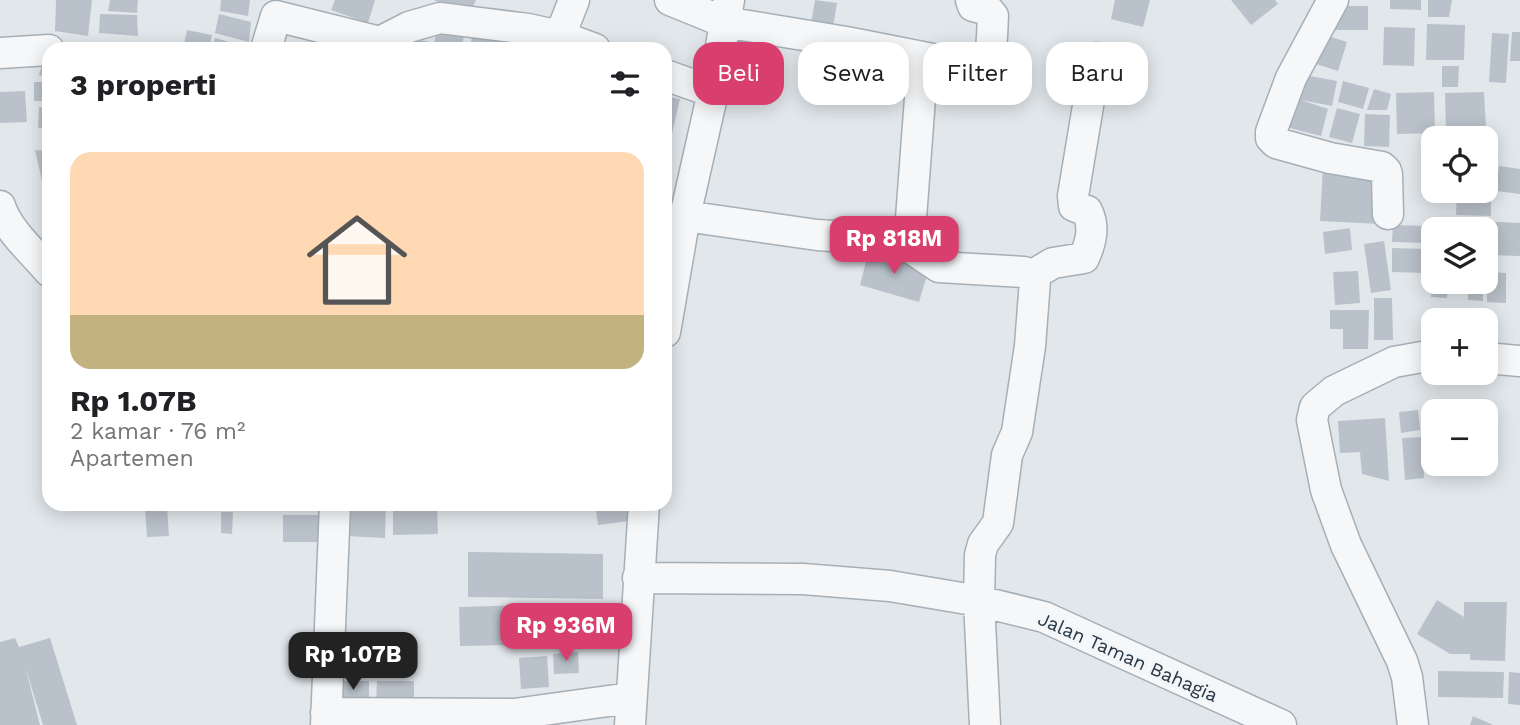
<!DOCTYPE html>
<html lang="id">
<head>
<meta charset="utf-8">
<style>
  body { margin:0; font-family:"Work Sans",sans-serif; background:#f2f2f2; color:#202124; height:100vh; display:flex; flex-direction:column; font-size:26px; white-space:nowrap }
  * { box-sizing:border-box; margin:0 }
  p { font-size:23px; color:#757577 }
  .icon { flex:none; width:38px; height:38px; fill:none; stroke:currentColor; stroke-width:2; stroke-linecap:round; stroke-linejoin:round }
  .map { position:relative; flex:1; overflow:hidden }
  .drawer { position:absolute; left:42px; top:42px; width:630px; height:469px; display:flex; flex-direction:column; background:#fff; border-radius:21px; box-shadow:0 4px 18px #0003 }
  .drawer>* { flex:none }
  .guide { position:absolute; left:693px; top:42px; width:665px; height:63px; display:flex; gap:14px }
  .controls { position:absolute; left:1421px; top:126px; display:grid; gap:14px }
  .controls a { display:grid; place-items:center; width:77px; height:77px; border-radius:14px; background:#fff; box-shadow:0 4px 18px #0003; font-size:35px }
  .price { position:absolute; translate:-50% -60px; padding:0 16px; border-radius:14px; background:#d93f6e; color:#fff; font-size:23px; line-height:46px; filter:drop-shadow(0 2px 4px #0008) }
  .price::after { content:''; position:absolute; left:50%; top:42px; width:21px; height:16px; margin-left:-10px; background:inherit; clip-path:polygon(0 0,100% 0,50% 100%) }
  .price.selected { background:#222; color:#fff }
  ul { padding:0; list-style:none }
  li { display:grid; align-content:center; gap:14px; height:371px; padding:0 28px }
  li+li { border-top:2px solid #e0e0e0 }
  li span { display:grid; place-items:center; height:217px; border-radius:21px; color:#555 }
  li>.icon { margin-inline-start:auto }
  span .icon { width:126px; height:126px; fill:#fffc; stroke-width:1 }
  li b { font-size:30px }
  h2 { display:flex; justify-content:space-between; align-items:center; height:84px; padding:0 28px; font-size:30px }
  .chip { padding:0 24px; border-radius:21px; background:#fff; box-shadow:0 4px 18px #0003; font-size:24px; line-height:63px }
  .chip.selected { background:#d93f6e; color:#fff }
  .map>svg:first-child { display:block }
  .building { fill:#b9c1ca }
  .lines { fill:none; stroke-linecap:round; stroke-linejoin:round }
  .minor-casing { stroke:#a6afb6; stroke-width:33 }
  .minor { stroke:#f5f7f9; stroke-width:30 }
  .labels { text-anchor:middle; dominant-baseline:central; stroke-width:6; stroke-linejoin:round; paint-order:stroke }
  .street-label { font-size:19px; fill:#283745; stroke:#f2f6f8 }
</style>
</head>
<body>
<div class="map">
<svg width="1520" height="725" viewBox="0 0 1520 725">
  <rect width="100%" height="100%" fill="#e2e7eb"/>
  <path class="building" d="M56,0H92L88,36L55,31Z
    M110,0H138L137,13L108,11Z
    M221,0H250L248,16L220,11Z
    M335,0H375L368,23L331,10Z
    M434,0H476L468,17Z
    M815,0L837,3L832,33L810,29Z
    M1115,0H1150L1143,27L1111,19Z
    M1231,0H1275L1278,4L1251,25Z
    M1390,0H1421V10L1390,9Z
    M1428,0H1452L1449,17H1428Z
    M1333,6H1368V30H1333Z
    M100,14L137,15L138,36L99,33Z
    M219,14L251,22L249,42L215,33Z
    M1427,24L1465,25L1464,60H1426Z
    M438,25L465,32L461,49H433Z
    M1384,27L1415,28L1414,66L1383,65Z
    M187,30L212,35L209,49H183Z
    M1316,32L1347,42L1338,71L1307,61Z
    M1512,32H1520V61H1510Z
    M1492,33L1509,34L1506,83L1489,82Z
    M473,34L504,42L502,49H469Z
    M215,38L251,48V49H212Z
    M393,39L428,41L427,49H389Z
    M510,42L529,49H507Z
    M43,62H49V78L39,75Z
    M1442,66H1459L1458,87H1442Z
    M1305,75L1337,81L1332,106L1301,100L1328,109L1321,136L1282,126L1289,99L1300,100Z
    M1343,81L1369,88L1363,109L1338,102Z
    M34,82H46L47,101H34Z
    M1374,89L1391,94L1387,110H1367Z
    M25,91L27,122L0,123V92Z
    M1434,92L1435,133L1397,134L1396,93Z
    M1484,92L1486,129L1446,130L1445,93Z
    M665,96L680,99L670,142L665,141Z
    M39,107L49,108V128H38Z
    M1337,108L1360,114L1352,143L1329,137Z
    M1365,114L1390,115L1389,147L1364,146Z
    M35,150L49,151V182L42,181Z
    M1323,166L1380,177V224L1320,221Z
    M1486,166H1491V216L1456,215L1457,191H1486Z
    M1499,166L1520,169V194L1496,191Z
    M1476,221L1520,223V256L1486,255V229H1475Z
    M1393,225L1429,226V243L1392,242Z
    M1350,228L1352,250L1325,254L1323,232Z
    M1384,241L1391,290L1371,293L1364,244Z
    M1392,248L1426,249V273L1392,272Z
    M869,250L929,268L919,302L860,285Z
    M1358,271L1360,303L1335,305L1333,272Z
    M1487,272L1506,273V303L1487,302Z
    M1432,282H1448L1447,298L1431,297Z
    M1468,282H1483V301L1468,300Z
    M1374,298H1392L1393,340H1374Z
    M1330,310H1369L1368,349H1343V329H1330Z
    M1418,410L1420,430L1401,433L1399,412Z
    M1385,418L1389,481L1362,474L1360,452L1340,453L1338,421Z
    M1422,437L1424,478L1405,480L1402,438Z
    M232,504H259L258,509L231,508Z
    M348,504H386L385,538L346,536Z
    M595,504H626L628,521L598,525Z
    M437,506L438,534L393,535V507Z
    M167,507L169,536L147,537L145,508Z
    M221,512H233L232,534L221,533Z
    M283,515H326V542H283Z
    M468,552L603,554V599L468,597Z
    M1437,600L1464,617V602H1507L1505,661L1470,660V654H1450L1417,634Z
    M566,604V644L460,646L459,607Z
    M621,610L622,637L591,638L590,611Z
    M15,638L19,647L50,638L77,725H43L25,666L40,725H0V642Z
    M578,652L579,673L554,674L553,654Z
    M547,656L549,687L521,689L519,658Z
    M1438,671L1504,672L1503,698L1438,697Z
    M1509,672L1520,673V705L1508,704Z
    M337,681H369V703H337Z
    M377,681H414V705H376Z
    M1473,716L1493,725H1470Z"/>
  <g class="lines">
    <defs>
      <path id="minor" d="M670,0L724,22L846,42L973,67C978,67 982,68 985,65C993,58 992,27 993,16L988,10L973,6L971,0
        M1333,0L1291,78L1271,132V138L1276,143L1330,158L1382,167L1386,171L1387,175L1388,214
        M560,36L574,0
        M266,49L276,16L380,42L409,27L440,18L528,29L560,36L595,49
        M0,53L49,50
        M665,75L713,92
        M0,206C8,231 33,252 49,271
        M685,216L817,235L899,240L939,267L1024,272L1035,280L1030,346L1017,432L1007,455L998,523L983,544L980,555L979,601L985,725
        M909,245L923,58
        M1031,276L1053,263L1084,258C1091,242 1095,227 1087,211L1074,206L1073,196L1096,58
        M665,332L685,216L713,92L729,0
        M1486,358L1520,361
        M638,578L803,579L890,586L979,601L1044,617L1281,725
        M326,713L514,714L630,698
        M326,725L335,504
        M630,725L644,504
        M1413,725L1407,677L1402,661L1346,545L1326,490L1312,420L1315,407L1334,391L1394,362L1433,355"/>
    </defs>
    <use href="#minor" class="minor-casing"/>
    <use href="#minor" class="minor"/>
  </g>
  <g class="labels">
    <g class="street-label">
      <text transform="translate(1128 657) rotate(24)">Jalan Taman Bahagia</text>
    </g>
  </g>
</svg>
<div class="controls">
<a><svg class="icon" aria-label="locate" viewBox="0 0 24 24"><circle cx="12" cy="12" r="6"/><path d="M12 2v4M12 18v4M2 12h4M18 12h4"/></svg></a>
<a><svg class="icon" aria-label="layers" viewBox="0 0 24 24"><path d="M12 4l9 5-9 5-9-5zM3 14l9 5 9-5"/></svg></a>
<a>+</a>
<a>−</a>
</div>
<b class="price" style="left:894px;top:276px">Rp 818M</b>
<b class="price" style="left:566px;top:663px">Rp 936M</b>
<b class="price selected" style="left:353px;top:692px">Rp 1.07B</b>
<div class="guide">
<a class="chip selected">Beli</a>
<a class="chip">Sewa</a>
<a class="chip">Filter</a>
<a class="chip">Baru</a>
</div>
<section class="drawer">
<h2>3 properti<svg class="icon" aria-label="filters" viewBox="0 0 24 24"><path d="M4 7h16M4 17h16"/><circle cx="9" cy="7" r="2"/><circle cx="15" cy="17" r="2"/></svg></h2>
<ul>
<li><span style="background:linear-gradient(#ffd9b3 75%,#c2b280 0)"><svg class="icon" aria-label="home" viewBox="0 0 24 24"><path d="M3 11l9-7 9 7M6 9v11h12V9"/></svg></span><div><b>Rp 1.07B</b><p>2 kamar · 76 m²</p><p>Apartemen</p></div></li>
</ul>
</section>
</div>
</body>
</html>
